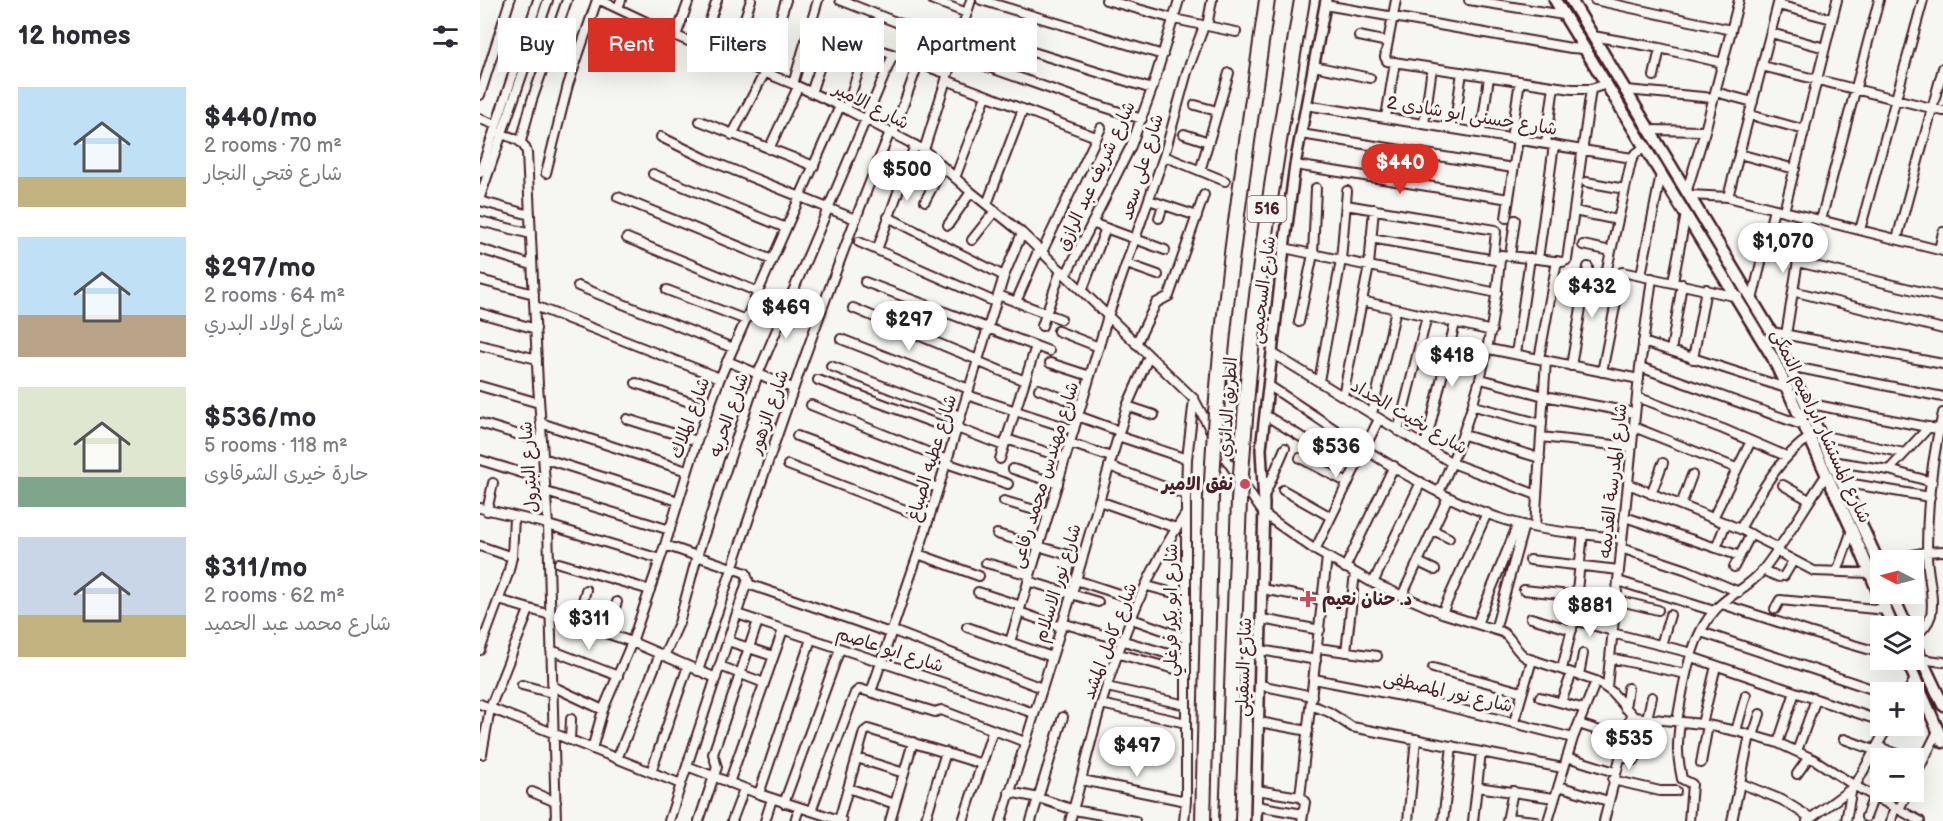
<!DOCTYPE html>
<html lang="en">
<head>
<meta charset="utf-8">
<style>
  body { margin:0; font-family:"Balsamiq Sans","Playpen Sans Arabic",sans-serif; background:#f7f7f7; color:#2b2b33; height:100vh; display:flex; flex-direction:column; font-size:22px; white-space:nowrap }
  * { box-sizing:border-box; margin:0 }
  p { font-size:20px; color:#7c7c81 }
  .icon { flex:none; width:33px; height:33px; fill:none; stroke:currentColor; stroke-width:2; stroke-linecap:round; stroke-linejoin:round }
  .map { position:relative; flex:1; overflow:hidden }
  .panel { display:flex; flex-direction:column; background:#fff; width:480px }
  .panel>* { flex:none }
  .hud { position:absolute; left:18px; top:18px; width:570px; height:54px; display:flex; gap:12px }
  .needle { width:39px; rotate:276deg }
  .fabs { position:absolute; left:1390px; top:550px; display:grid; gap:12px }
  .fabs a { display:grid; place-items:center; width:54px; height:54px; border-radius:0px; background:#fff; box-shadow:0 6px 24px #0002; font-size:30px }
  .price { position:absolute; translate:-50% -51px; padding:0 14px; border-radius:21px; background:#fff; color:#222; font-size:20px; line-height:39px; filter:drop-shadow(0 2px 3px #0008) }
  .price::after { content:''; position:absolute; left:50%; top:36px; width:18px; height:14px; margin-left:-9px; background:inherit; clip-path:polygon(0 0,100% 0,50% 100%) }
  .price.active { background:#d93025; color:#fff }
  ul { padding:0; list-style:none }
  li { display:flex; align-items:center; gap:18px; height:150px; padding:0 18px }
  li span { display:grid; place-items:center; flex:none; width:168px; height:120px; border-radius:0px; color:#555 }
  li>.icon { margin-inline-start:auto }
  span .icon { width:72px; height:72px; fill:#fffc; stroke-width:1 }
  li b { font-size:26px }
  h2 { display:flex; justify-content:space-between; align-items:center; height:72px; padding:0 18px; font-size:26px }
  .chip { padding:0 21px; border-radius:0px; background:#fff; box-shadow:0 6px 24px #0002; font-size:21px; line-height:54px }
  .chip.active { background:#d93025; color:#fff }
  main { display:flex; flex:1; min-height:0 }
  .map>svg:first-child { display:block }
  .lines { fill:none; stroke-linecap:round; stroke-linejoin:round }
  .minor-casing { stroke:#4a1f2b; stroke-width:12 }
  .tertiary-casing { stroke:#4a1f2b; stroke-width:14 }
  .secondary-casing { stroke:#4a1f2b; stroke-width:15 }
  .motorway-casing { stroke:#4a1f2b; stroke-width:18 }
  .minor { stroke:#f6f6f2; stroke-width:8 }
  .tertiary { stroke:#f6f6f2; stroke-width:9 }
  .secondary { stroke:#f6f6f2; stroke-width:10 }
  .motorway { stroke:#f6f6f2; stroke-width:14 }
  .motorway-bridge-casing { stroke:#4a1f2b; stroke-width:18; stroke-linecap:butt }
  .motorway-bridge { stroke:#f6f6f2; stroke-width:14 }
  .poi-dot { fill:#d1495b; stroke:#f6f6f2; stroke-width:2 }
  .labels { text-anchor:middle; dominant-baseline:central; stroke-width:6; stroke-linejoin:round; paint-order:stroke }
  .shield { fill:#f6f6f2; stroke:#7e6067; stroke-width:1.5 }
  .shield-label { font-size:16px; font-weight:bold; fill:#4a1f2b }
  .street-label { font-size:18px; fill:#4a1f2b; stroke:#f6f6f2 }
  .poi-label { font-size:18px; font-weight:bold; fill:#4a1f2b; stroke:#f6f6f2; text-anchor:end }
</style>
</head>
<body>
<main>
<section class="panel">
<h2>12 homes<svg class="icon" aria-label="filters" viewBox="0 0 24 24"><path d="M4 7h16M4 17h16"/><circle cx="9" cy="7" r="2"/><circle cx="15" cy="17" r="2"/></svg></h2>
<ul>
<li><span style="background:linear-gradient(#bfe0f5 75%,#c2b280 0)"><svg class="icon" aria-label="home" viewBox="0 0 24 24"><path d="M3 11l9-7 9 7M6 9v11h12V9"/></svg></span><div><b>$440/mo</b><p>2 rooms · 70 m²</p><p>شارع فتحي النجار</p></div></li>
<li><span style="background:linear-gradient(#bfe0f5 65%,#b9a48a 0)"><svg class="icon" aria-label="home" viewBox="0 0 24 24"><path d="M3 11l9-7 9 7M6 9v11h12V9"/></svg></span><div><b>$297/mo</b><p>2 rooms · 64 m²</p><p>شارع اولاد البدري</p></div></li>
<li><span style="background:linear-gradient(#dfe7d0 75%,#7fa58c 0)"><svg class="icon" aria-label="home" viewBox="0 0 24 24"><path d="M3 11l9-7 9 7M6 9v11h12V9"/></svg></span><div><b>$536/mo</b><p>5 rooms · 118 m²</p><p>حارة خيرى الشرقاوى</p></div></li>
<li><span style="background:linear-gradient(#c9d6e8 65%,#c2b280 0)"><svg class="icon" aria-label="home" viewBox="0 0 24 24"><path d="M3 11l9-7 9 7M6 9v11h12V9"/></svg></span><div><b>$311/mo</b><p>2 rooms · 62 m²</p><p>شارع محمد عبد الحميد</p></div></li>
</ul>
</section>
<div class="map">
<svg width="1463" height="821" viewBox="0 0 1463 821">
  <rect width="100%" height="100%" fill="#f6f6f2"/>
  <filter id="ink" filterUnits="userSpaceOnUse"><feTurbulence type="fractalNoise" baseFrequency=".0167" numOctaves="2"/><feDisplacementMap in="SourceGraphic" scale="12" xChannelSelector="R" yChannelSelector="G"/><feConvolveMatrix kernelMatrix="1 2 1 2 8 2 1 2 1" color-interpolation-filters="sRGB"/></filter>
  <g filter="url(#ink)">
    <g class="lines">
      <defs>
        <path id="minor" d="M120,0L196,36L313,84L360,106L444,150L491,192L542,233L714,399L746,459L784,514L835,550L893,583L962,613L1022,632C1033,638 1034,651 1047,658L1116,681L1132,692L1154,717L1222,724L1256,731L1298,743L1335,760L1375,786L1440,821
          M360,0L477,46
          M453,0L487,13
          M501,0L683,55
          M626,0L694,19L756,32
          M916,0L905,57L907,61L1092,89H1111L1127,84
          M989,0L1084,15
          M1115,0L1251,30
          M845,5L1091,48L1105,49
          M1298,5L1352,19
          M138,8L141,0
          M330,25L468,74
          M727,26L732,0
          M482,30L672,89
          M1291,33L1345,48
          M196,36L209,0
          M879,36L908,42
          M1113,36L1180,48L1243,63
          M221,46L237,0
          M474,55L608,102L662,119
          M251,59L271,0
          M834,66L890,78
          M1282,66L1463,111
          M284,71L306,0
          M1174,76L1180,48
          M466,80L616,137
          M313,84L338,0
          M1146,90L1234,98
          M1235,92L1273,102
          M331,93L343,57
          M0,95L30,0
          M715,105L737,111
          M826,105L1152,158
          M366,109L387,46
          M1270,115L1325,130
          M906,117L915,62
          M0,119L16,125
          M220,121L334,166
          M944,124L952,68
          M974,129L982,72
          M1170,130L1225,131
          M14,132C27,136 44,138 47,153L58,385L68,525L76,821
          M1001,133L1009,77
          M413,134L438,64
          M704,134L729,142
          M821,134L1033,168
          M252,135L285,72
          M181,137L226,159L375,219
          M1031,138L1040,81
          M41,141L52,100L87,0
          M1066,144L1074,86
          M289,149L318,87
          M444,150L491,0
          M1259,154L1315,169
          M684,156L745,181
          M815,165L1029,199
          M720,171L749,73
          M0,173L58,0
          M66,173L88,85L117,0
          M173,174L306,228
          M475,178L506,96
          M1106,182L1145,189
          M1207,190L1225,131L1259,0
          M1210,195L1248,197L1463,251
          M0,197L68,0
          M138,197L292,260
          M1248,197L1299,0
          M669,200L717,216
          M0,201L50,215
          M445,201L463,167
          M507,204L543,109
          M866,205L1015,230L1016,232L1013,259
          M1094,211L1138,220
          M1304,211L1357,0
          M408,217L524,276
          M679,218L683,205
          M1026,218L1038,139
          M1341,220L1399,0
          M0,221L51,234
          M612,223L685,250
          M468,225L491,192
          M1380,230L1443,0
          M147,238L278,292
          M891,238L1015,260
          M1417,239L1463,68
          M492,240L515,211
          M379,242L515,302
          M1103,245L1131,251
          M804,248L1017,293
          M0,249L52,265
          M397,250L435,145
          M1459,250L1463,232
          M562,252L621,128
          M1030,256L1035,220
          M1058,259L1074,145
          M1020,260L1021,255L1083,262L1087,260L1111,89
          M1318,262L1463,297
          M647,264L678,275
          M1127,269L1151,162L1154,155L1166,146
          M586,275L651,146L672,89L699,0
          M1161,275L1181,174
          M0,280L54,294
          M385,282L569,351
          M1193,282L1206,214
          M98,286L253,348
          M187,290L266,320
          M602,291L626,228
          M1313,291L1463,329
          M518,295L581,319
          M1272,300L1294,209
          M882,301L1012,331
          M536,302L559,249
          M55,306L240,378
          M373,308L498,360
          M0,313L56,329
          M819,322L833,254L836,188
          M562,326L581,270
          M578,331L619,347
          M1292,332L1463,364
          M1306,335L1325,217
          M361,339L489,389
          M1163,342L1309,389
          M656,344L676,303L689,296L724,195
          M0,345L57,359
          M1009,349L1159,379
          M1191,351L1202,284
          M792,353L972,463L1057,495
          M1036,354L1050,258
          M1059,359L1077,261
          M1213,359L1226,289
          M247,361L312,388
          M497,361L545,381
          M570,363L610,376
          M351,366L480,416
          M1091,366L1108,267
          M1309,366L1463,397
          M1160,367L1325,426
          M1122,372L1142,272L1258,297
          M1001,379L1064,396L1155,413
          M338,380L476,431
          M839,381L861,260L867,191
          M156,383L229,409
          M788,385C865,435 953,503 1043,525C1075,533 1110,534 1142,539
          M0,386L59,403
          M559,389L601,405
          M487,395L594,430
          M863,396L889,266L894,209
          M1157,397L1243,429L1306,456
          M1326,403L1462,430
          M331,405L467,460
          M647,406L674,415
          M994,406L1062,424
          M892,414L916,309
          M785,415L831,443
          M598,416L639,431
          M147,419L217,441
          M0,423L62,442
          M61,423L207,471
          M1154,427L1256,468
          M477,428L524,446
          M918,431L947,316
          M984,435L1060,458
          M1340,435L1424,453
          M317,436L458,488
          M638,436L707,459
          M1061,437L1152,447
          M526,439L585,458
          M590,443L631,457
          M945,447L975,323
          M63,458L198,501
          M820,458L868,483
          M520,459L556,346
          M0,460L65,480
          M1351,461L1409,470L1452,482
          M466,463L528,484
          M308,465L449,519
          M629,466L706,495
          M533,469L578,484
          M1409,470L1449,427
          M1361,482L1450,497
          M1148,484L1260,529L1298,548
          M1303,485L1329,500
          M803,490L851,517
          M66,492L190,530
          M959,492C995,414 1012,346 1020,260
          M785,494L805,448
          M1171,494L1183,463
          M524,501L568,514
          M619,501L696,528
          M1201,505L1212,475
          M0,508L68,524
          M7,511L13,483
          M1145,517L1260,556
          M1233,518L1271,441
          M68,525L180,559
          M1055,527L1066,360
          M1260,529C1279,495 1297,459 1330,437
          M953,530L969,538
          M517,534L602,559
          M185,545L266,573L268,582L271,585L410,633
          M0,546L32,557
          M1141,548L1207,570L1259,592
          M1236,548L1246,523
          M835,550L899,419
          M1296,551L1334,571L1390,573
          M438,554L499,576
          M1050,560L1139,570
          M1403,561L1446,552L1463,551
          M938,562L955,570
          M79,563L170,590
          M506,563L550,575
          M1254,567L1271,534
          M865,568L914,466
          M1282,570L1299,577
          M1357,572L1372,530
          M1304,576L1313,561
          M596,580L642,595
          M548,581L618,602
          M1138,581L1234,611
          M893,583L941,482
          M667,586L705,596
          M782,589L843,600
          M1044,590L1136,600L1178,610
          M498,592L541,606
          M922,596L968,497
          M19,600L70,615
          M1242,604L1329,632L1401,653
          M1295,609L1300,600L1406,610
          M539,612L581,627
          M962,613L1007,513
          M70,614L152,642L236,678
          M257,614L554,713
          M1051,618L1092,630
          M652,619L706,638
          M782,619L840,630
          M1094,620L1133,631
          M97,623L106,590
          M582,623L706,659
          M997,624L1038,524
          M487,627L572,657
          M411,630L562,688
          M1015,630L1044,525
          M1221,632L1404,693
          M126,633L137,602
          M1132,633L1212,653
          M1434,637C1442,631 1448,625 1451,615C1455,595 1446,571 1447,551C1447,505 1452,457 1463,413
          M248,641L293,656
          M530,642L628,316L684,156L707,72L724,26
          M1181,645L1190,615
          M838,648L897,656
          M0,650L28,574L32,557L34,517
          M71,650L138,676
          M781,650L836,660
          M866,652L875,573
          M639,654L706,672
          M184,656L199,623L217,556L278,374L413,55
          M1211,657L1401,721
          M1130,658L1206,674
          M1441,659L1463,662
          M240,666L284,683
          M953,668L1042,692
          M1082,669L1094,620L1103,533
          M218,671C278,490 338,309 410,132
          M1099,675L1103,654
          M834,679L942,700L1093,738
          M42,685L72,693
          M780,685L832,696
          M72,686L123,710
          M627,687L706,705
          M1127,687L1160,367L1172,278
          M391,692L438,554L524,276L542,233
          M1427,693L1435,679
          M1060,697L1105,709
          M1081,702L1092,673
          M0,704L201,784
          M621,704L706,723
          M831,705L849,712L872,727L1083,768
          M1145,708L1148,688
          M1197,721C1204,684 1209,638 1236,609C1250,594 1269,587 1282,571C1306,541 1325,506 1347,474
          M779,722L828,731
          M1034,722L1052,660
          M1200,722C1197,746 1197,755 1202,779L1212,784L1209,821
          M1099,724L1144,739
          M1222,724L1236,666
          M1256,731L1266,695
          M1273,736L1280,714
          M1364,739L1394,750
          M90,740L91,719
          M1298,743L1315,692
          M1161,744L1172,697
          M1397,746L1430,759
          M112,749L123,710L152,642L185,545L217,441L240,378L360,106
          M1317,751L1336,699
          M2,754L10,708L49,610
          M1140,756L1155,760
          M1087,757L1135,772
          M377,758L424,773
          M137,759L180,654
          M1221,763L1228,725
          M207,766L279,794L362,821
          M171,772L208,666
          M1317,774L1329,757
          M1434,779L1458,731
          M602,780L706,801
          M1133,780L1180,791H1196
          M249,783L303,630
          M1260,783L1302,800L1331,818
          M997,787L1074,798
          M1082,787L1128,801
          M368,788L415,804
          M777,790L820,797
          M52,792L76,802
          M529,792L559,798L594,810L655,821
          M279,794L331,639
          M820,797L847,557
          M820,797L825,802L822,821
          M304,803L360,649
          M777,806L823,814
          M1419,809L1428,792
          M331,811L375,693L380,689L455,712L461,710L545,742
          M1386,817L1394,796
          M1028,818L1055,821
          M359,820L384,732L388,729L502,764
          M189,821L268,579
          M219,821L237,767L233,754L278,621
          M252,821L264,789
          M285,821L292,799
          M315,821L319,808
          M410,821L433,742
          M445,821L466,752
          M483,821L513,730
          M521,821L596,580L647,406L669,356
          M551,821L583,717
          M590,821C601,782 610,743 621,705C640,641 668,570 705,515
          M704,821L706,801V495L707,459L714,399
          M928,821L936,739
          M963,821L972,746
          M993,821L1001,752
          M1027,821L1033,791
          M1068,821L1093,738L1116,681
          M1124,821L1151,715
          M1252,821L1270,735
          M1327,821L1375,786L1408,726
          M1366,821L1372,787
          M1411,821L1415,807"/>
        <path id="tertiary" d="M776,821L784,504L781,449L804,248L815,165L846,0"/>
        <path id="secondary" d="M1075,0L1293,358L1372,530L1413,627
          M1091,0L1298,343L1401,568
          M1412,594L1427,627
          M1434,644L1463,705
          M1427,660L1463,742"/>
        <path id="motorway" d="M736,413C746,274 768,137 787,0
          M765,419C775,278 799,139 822,0
          M723,821L731,497
          M747,821L759,501"/>
      </defs>
      <use href="#minor" class="minor-casing"/>
      <use href="#tertiary" class="tertiary-casing"/>
      <use href="#secondary" class="secondary-casing"/>
      <use href="#motorway" class="motorway-casing"/>
      <use href="#minor" class="minor"/>
      <use href="#tertiary" class="tertiary"/>
      <use href="#secondary" class="secondary"/>
      <use href="#motorway" class="motorway"/>
      <defs>
        <path id="motorway-bridge" d="M731,497L736,413
          M759,501L765,419"/>
      </defs>
      <use href="#motorway-bridge" class="motorway-bridge-casing"/>
      <use href="#motorway-bridge" class="motorway-bridge"/>
    </g>
  </g>
  <g class="poi-dot">
    <circle cx="765" cy="484" r="6"/>
    <path d="M825 590h6v6h6v6h-6v6h-6v-6h-6v-6h6z"/>
  </g>
  <g class="labels">
    <rect class="shield" x="767.5" y="196" width="39" height="26" rx="4.5"/>
    <g class="shield-label">
      <text x="787" y="209">516</text>
    </g>
    <g class="street-label">
      <text transform="translate(391 106) rotate(27)">شارع الامير</text>
      <text transform="translate(992 116) rotate(9)">شارع حسنى ابو شادى 2</text>
      <text transform="translate(662 167) rotate(-73)">شارع على سعد</text>
      <text transform="translate(616 176) rotate(-65)">شارع شريف عبد الرازق</text>
      <text transform="translate(783 290) rotate(-83)">شارع السحيمى</text>
      <text transform="translate(748 407) rotate(-86)">الطريق الدائري</text>
      <text transform="translate(289 412) rotate(-71)">شارع الزهور</text>
      <text transform="translate(249 415) rotate(-71)">شارع الحريه</text>
      <text transform="translate(929 417) rotate(30)">شارع بخيت الحداد</text>
      <text transform="translate(210 418) rotate(-70)">شارع الملاك</text>
      <text transform="translate(1341 426) rotate(65)">شارع المستشار ابراهيم النمكى</text>
      <text transform="translate(452 458) rotate(-73)">شارع عطيه الصباغ</text>
      <text transform="translate(49 467) rotate(-94)">شارع البترول</text>
      <text transform="translate(565 475) rotate(-73)">شارع مهندس محمد رفاعى</text>
      <text transform="translate(1133 481) rotate(-84)">شارع المدرسة القديمه</text>
      <text transform="translate(578 583) rotate(-73)">شارع نور الاسلام</text>
      <text transform="translate(691 610) rotate(-90)">شارع ابو بكر فرغلي</text>
      <text transform="translate(630 641) rotate(-69)">شارع كامل المشد</text>
      <text transform="translate(410 650) rotate(18)">شارع ابو عاصم</text>
      <text transform="translate(764 667) rotate(-88)">شارع السقيلى</text>
      <text transform="translate(968 692) rotate(13)">شارع نور المصطفى</text>
    </g>
    <g class="poi-label">
      <text x="753" y="484">نفق الامير</text>
      <text x="842" y="599" text-anchor="start">د. حنان نعيم</text>
    </g>
  </g>
</svg>
<div class="fabs">
<a><svg class="needle" viewBox="-14 -14 28 28"><path d="M0-13l5 13h-10z" fill="#e53935"/><path d="M0 13l5-13h-10z" fill="#7c7c81"/></svg></a>
<a><svg class="icon" aria-label="layers" viewBox="0 0 24 24"><path d="M12 4l9 5-9 5-9-5zM3 14l9 5 9-5"/></svg></a>
<a>+</a>
<a>−</a>
</div>
<b class="price active" style="left:920px;top:195px">$440</b>
<b class="price" style="left:427px;top:202px">$500</b>
<b class="price" style="left:1303px;top:274px">$1,070</b>
<b class="price" style="left:1112px;top:319px">$432</b>
<b class="price" style="left:306px;top:340px">$469</b>
<b class="price" style="left:429px;top:352px">$297</b>
<b class="price" style="left:972px;top:388px">$418</b>
<b class="price" style="left:856px;top:479px">$536</b>
<b class="price" style="left:1110px;top:638px">$881</b>
<b class="price" style="left:109px;top:651px">$311</b>
<b class="price" style="left:1149px;top:771px">$535</b>
<b class="price" style="left:657px;top:778px">$497</b>
<div class="hud">
<a class="chip">Buy</a>
<a class="chip active">Rent</a>
<a class="chip">Filters</a>
<a class="chip">New</a>
<a class="chip">Apartment</a>
</div>
</div>
</main>
</body>
</html>
